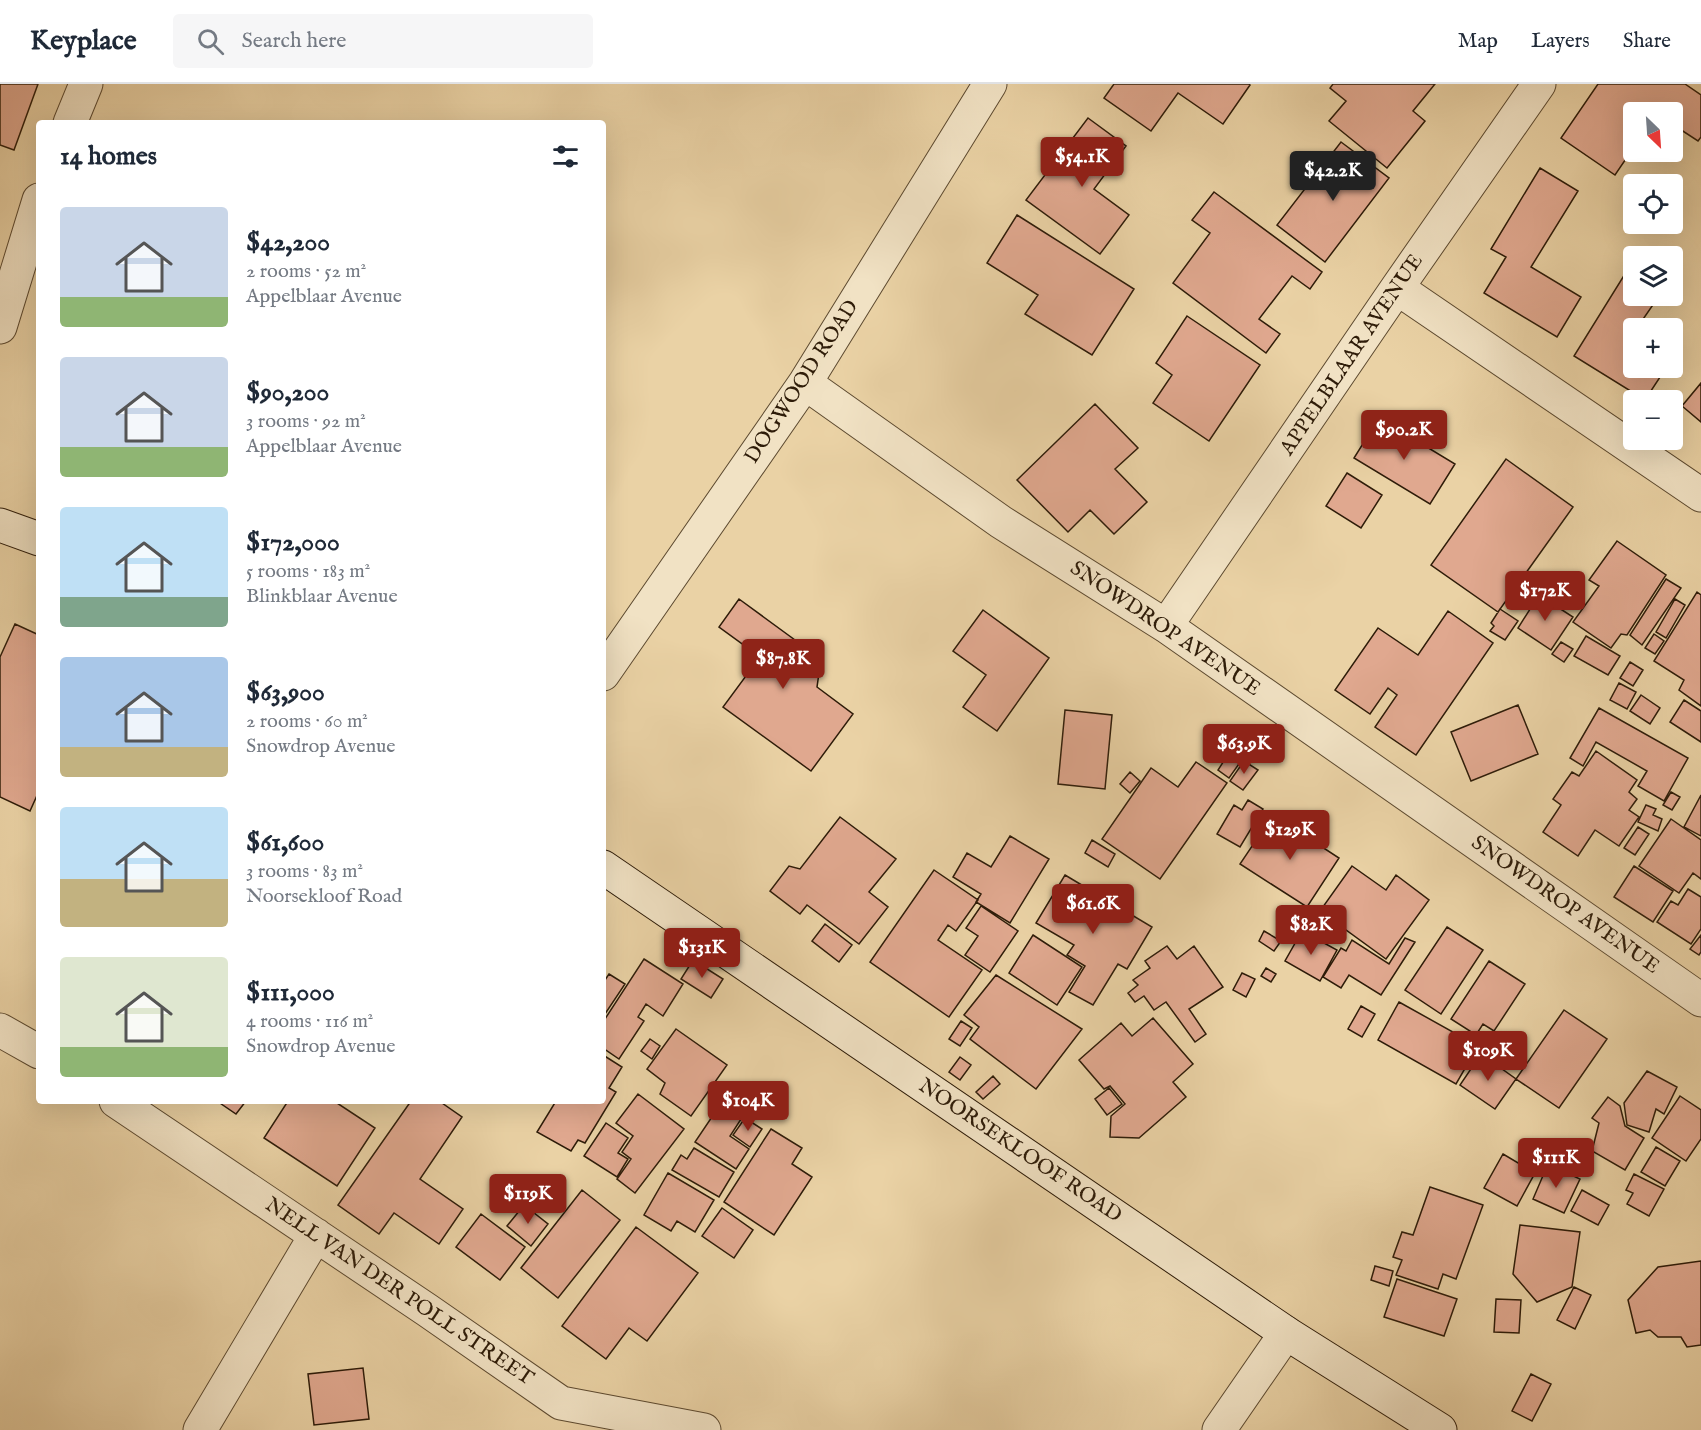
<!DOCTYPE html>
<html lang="en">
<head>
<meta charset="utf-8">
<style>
  body { margin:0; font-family:"IM FELL English",serif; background:#f6f6f7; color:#1f2937; height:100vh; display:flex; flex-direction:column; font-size:22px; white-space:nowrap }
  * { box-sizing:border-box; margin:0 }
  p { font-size:20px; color:#747a83 }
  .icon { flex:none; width:33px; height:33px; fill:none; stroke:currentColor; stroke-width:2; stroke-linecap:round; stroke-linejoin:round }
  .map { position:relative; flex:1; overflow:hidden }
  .panel { position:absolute; left:36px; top:36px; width:570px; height:984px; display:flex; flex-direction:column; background:#fff; border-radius:6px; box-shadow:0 6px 24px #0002 }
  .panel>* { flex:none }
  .needle { width:39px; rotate:155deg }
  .controls { position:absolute; left:1623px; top:18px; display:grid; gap:12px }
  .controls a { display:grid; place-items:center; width:60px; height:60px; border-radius:6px; background:#fff; box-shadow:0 6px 24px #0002; font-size:30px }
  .price { position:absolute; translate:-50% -51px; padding:0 14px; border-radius:6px; background:#8f2418; color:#fff; font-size:20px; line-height:39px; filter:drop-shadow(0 2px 3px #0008) }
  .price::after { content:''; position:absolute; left:50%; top:36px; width:18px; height:14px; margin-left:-9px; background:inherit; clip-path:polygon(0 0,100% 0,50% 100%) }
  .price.on { background:#222; color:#fff }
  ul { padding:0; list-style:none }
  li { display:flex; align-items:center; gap:18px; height:150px; padding:0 24px }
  li span { display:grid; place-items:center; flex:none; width:168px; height:120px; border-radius:6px; color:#555 }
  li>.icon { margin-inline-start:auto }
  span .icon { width:72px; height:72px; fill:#fffc; stroke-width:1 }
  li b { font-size:26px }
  h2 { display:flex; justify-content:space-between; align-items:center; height:72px; padding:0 24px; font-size:26px }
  header { display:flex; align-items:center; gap:36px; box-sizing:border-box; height:84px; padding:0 30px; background:#fff; border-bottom:2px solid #e0e1e3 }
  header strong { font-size:28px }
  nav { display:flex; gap:33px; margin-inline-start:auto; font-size:21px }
  .search { width:420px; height:54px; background:#f6f6f7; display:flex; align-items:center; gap:15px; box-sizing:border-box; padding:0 21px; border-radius:6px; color:#747a83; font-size:22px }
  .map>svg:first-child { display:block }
  .building { fill:#e0a88f; stroke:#2e1c09; stroke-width:1.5 }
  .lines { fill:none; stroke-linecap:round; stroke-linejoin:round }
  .street-casing { stroke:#5d4a30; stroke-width:35 }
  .secondary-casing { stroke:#2e1c09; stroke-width:35 }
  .street { stroke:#f1e2c4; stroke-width:33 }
  .secondary { stroke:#f1e2c4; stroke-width:33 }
  .labels { text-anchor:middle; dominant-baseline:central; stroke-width:4.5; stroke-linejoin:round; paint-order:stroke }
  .street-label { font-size:21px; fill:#2e1c09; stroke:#f1e2c4 }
</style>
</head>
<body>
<header>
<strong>Keyplace</strong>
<div class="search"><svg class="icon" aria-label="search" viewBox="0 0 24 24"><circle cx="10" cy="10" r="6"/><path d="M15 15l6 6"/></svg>Search here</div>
<nav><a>Map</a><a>Layers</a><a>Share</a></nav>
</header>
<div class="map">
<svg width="1701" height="1346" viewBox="0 0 1701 1346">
  <rect width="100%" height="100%" fill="#ead2a5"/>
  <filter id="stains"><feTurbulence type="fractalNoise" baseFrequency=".00333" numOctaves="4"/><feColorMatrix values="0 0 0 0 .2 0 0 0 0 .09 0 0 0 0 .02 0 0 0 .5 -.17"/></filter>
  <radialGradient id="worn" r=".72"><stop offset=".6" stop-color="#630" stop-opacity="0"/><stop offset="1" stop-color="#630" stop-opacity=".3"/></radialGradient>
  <path class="building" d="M0,0H38L14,66L0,61Z
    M1114,0H1249L1250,1L1223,40L1178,9L1151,47L1104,14Z
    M1333,0H1435L1413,27L1425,37L1387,84L1329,37L1346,17L1330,4Z
    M1598,0H1685L1701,11V53L1698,57L1672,40V28H1634V63L1615,91L1561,54Z
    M1088,34L1126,62L1094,105L1129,131L1100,170L1026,116Z
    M1341,58L1389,94L1325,178L1277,141Z
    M1540,84L1578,107L1531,183L1581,213L1557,253L1484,209L1506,173L1491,165Z
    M1214,108L1322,188L1310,205L1292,192L1259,235L1280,250L1266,269L1173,199L1210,149L1192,136Z
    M1017,131L1134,205L1092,271L1025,230L1038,211L987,179Z
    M1633,177L1634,212H1659L1637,244H1634V284H1666L1645,316L1574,272Z
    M1187,232L1260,281L1209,357L1153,319L1172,291L1156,279Z
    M1701,299V338L1682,322Z
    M1095,320L1138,364L1115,385L1147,418L1114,450L1090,426L1068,448L1017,396Z
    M1379,334L1455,380L1430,420L1354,374Z
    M1506,375L1573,423L1498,528L1431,481Z
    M1347,389L1382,411L1361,444L1326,422Z
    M1617,457L1666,491L1627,551L1621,550L1611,564L1573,538L1599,502L1589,496Z
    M1552,488L1579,505L1566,525L1540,508Z
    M1666,495L1681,504L1642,561L1630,551Z
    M1697,508L1701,511V622L1679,606L1684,596L1654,577Z
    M1539,511L1573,533L1551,566L1518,544Z
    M739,515L821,575L817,603L853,630L811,687L723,623L760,573L719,543Z
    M1675,515L1685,521L1666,554L1656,548Z
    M1500,525L1518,537L1505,556L1490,547L1494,542L1491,539Z
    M983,526L1049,574L997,647L963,623L986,591L953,567Z
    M1448,527L1493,559L1416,671L1375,643L1397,611L1388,604L1370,630L1335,606L1378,544L1418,571Z
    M15,540L39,551V682L37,686L39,687V707L30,727L0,713V573Z
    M1654,550L1664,557L1655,570L1645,564Z
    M1586,552L1620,572L1608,591L1574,572Z
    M1561,558L1573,565L1564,578L1552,570Z
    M1630,578L1643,586L1633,602L1620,594Z
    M1619,599L1636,608L1627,625L1610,616Z
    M1641,611L1660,624L1650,640L1630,627Z
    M1684,616L1701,627V658L1670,638Z
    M1518,621L1538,670L1471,697L1451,648Z
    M1599,624L1688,674L1664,717L1638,702L1647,687L1596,658L1583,682L1570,674Z
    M1065,626L1112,631L1105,705L1058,700Z
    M1219,644L1235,656L1223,673L1206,662Z
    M1596,667L1637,696L1629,708L1637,715L1629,726L1639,733L1619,762L1595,746L1578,772L1543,748L1561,721L1553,715L1572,688L1579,692Z
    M1229,669L1241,677L1229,694L1218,686Z
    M1244,677L1258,686L1243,706L1230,697Z
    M1196,678L1227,699L1160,795L1102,755L1151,684L1178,703Z
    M1130,688L1140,697L1130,709L1120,700Z
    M1671,708L1680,713L1672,726L1663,721Z
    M1701,711V752L1684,743Z
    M1248,716L1263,725L1240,763L1217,750L1234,721L1242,726Z
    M1646,721L1656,725L1653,731L1662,735L1658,747L1638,738Z
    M1273,731L1339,774L1307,823L1240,780Z
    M840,733L896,775L869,808L888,823L859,860L807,821L800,830L770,807L789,782L800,785Z
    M1671,735L1701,756V795L1693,789L1679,809L1639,782Z
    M1638,743L1649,750L1635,771L1624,764Z
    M1010,752L1049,775L1010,839L976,818L981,810L953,793L967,769L991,783Z
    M1092,756L1115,770L1108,783L1085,769Z
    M1352,782L1386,806L1396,791L1429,816L1386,875L1320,827Z
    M1634,782L1673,807L1653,838L1614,813Z
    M934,786L978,816L956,847L948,841L938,856L982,886L949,933L870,878Z
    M1065,791L1152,843L1127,885L1118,880L1093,921L1069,908L1085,882L1067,871L1074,861L1036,839Z
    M1688,805L1701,813V845L1691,860L1657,838L1671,817L1678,821Z
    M981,822L1018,847L990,888L965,871L978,852L966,844Z
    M1317,829L1331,837L1327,844L1313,837Z
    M825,840L852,861L839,878L812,857Z
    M1447,843L1483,866L1441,930L1405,906Z
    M1264,847L1281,857L1274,867L1259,857Z
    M1302,847L1337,866L1320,897L1285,877Z
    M1033,851L1082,883L1057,921L1009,889Z
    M1701,851V868L1699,871L1690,865Z
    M1405,854L1415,858L1381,911L1349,891L1341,904L1323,893L1341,864L1346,867L1352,856L1389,880Z
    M1167,862L1177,875L1194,862L1223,903L1189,925L1206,950L1195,958L1166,918L1154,926L1144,912L1135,918L1128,909L1138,901L1133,896L1150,884L1145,877Z
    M644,875L683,900L663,932L646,920L638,933L644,937L619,975L603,964V938Z
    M693,876L723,895L711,914L681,895Z
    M1489,877L1525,900L1494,947L1483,940L1476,951L1451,935Z
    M1266,884L1276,890L1271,898L1261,892Z
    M1242,889L1255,895L1246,913L1233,906Z
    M609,890L625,900L603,933V899Z
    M996,891L1082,945L1036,1005L970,955L979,943L964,931Z
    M1399,918L1478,962L1456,1000L1378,956Z
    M1361,922L1375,930L1362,953L1348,945Z
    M1564,926L1607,955L1559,1024L1516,995Z
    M1153,934L1193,980L1173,998L1186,1013L1139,1054L1110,1053L1111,1032L1125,1020L1110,1002L1104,1005L1079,976L1121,939L1132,952Z
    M961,937L972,944L960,962L949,955Z
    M676,945L727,981L691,1032L660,1010L665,999L647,985Z
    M650,955L660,962L652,975L641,967Z
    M1481,970L1516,995L1495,1025L1460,1001Z
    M603,971L622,983L609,1004L616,1008L585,1059L578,1056L571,1067L537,1048L556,1017H603Z
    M960,973L971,981L960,996L949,988Z
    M1647,987L1677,1003L1664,1030L1656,1025L1649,1048L1627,1041L1624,1019Z
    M993,992L1000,1000L983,1015L976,1008Z
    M1109,1004L1122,1020L1107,1031L1095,1015Z
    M638,1010L684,1045L635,1109L617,1095L631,1075L622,1068L633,1052L616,1039Z
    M1680,1012L1701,1026V1055L1686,1077L1652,1054Z
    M1608,1013L1620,1022L1625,1042L1644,1054L1625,1086L1592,1067L1599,1039L1592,1034Z
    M724,1015L745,1029L730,1052L749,1065L736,1085L695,1058Z
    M217,1017H246L236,1030Z
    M288,1017H334L375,1044L337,1102L264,1054Z
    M411,1017H439L462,1033L420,1095L463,1125L439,1160L394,1129L379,1150L338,1121Z
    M745,1034L762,1045L750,1063L733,1051Z
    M606,1039L628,1054L618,1069L628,1075L617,1093L584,1072Z
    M771,1045L802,1064L792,1080L812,1093L774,1151L724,1118Z
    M1656,1063L1680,1077L1665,1102L1641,1088Z
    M694,1064L734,1088L719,1113L672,1086L681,1071L687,1075Z
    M1503,1070L1535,1089L1517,1122L1484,1104Z
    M1548,1080L1580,1095L1564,1129L1533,1115Z
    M668,1089L714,1116L695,1148L677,1137L671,1147L644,1131Z
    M1634,1090L1664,1105L1649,1132L1627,1120L1633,1109L1626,1106Z
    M1430,1103L1483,1121L1456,1195L1443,1190L1438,1205L1396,1191L1402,1176L1393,1173L1402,1148L1413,1151Z
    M582,1106L620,1136L558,1214L521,1184Z
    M1582,1106L1609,1121L1598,1141L1571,1127Z
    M524,1121L548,1140L531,1162L507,1142Z
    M722,1124L753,1146L734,1174L702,1152Z
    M481,1130L525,1163L500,1196L456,1163Z
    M1520,1141L1580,1148L1572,1203L1537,1218L1513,1190Z
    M636,1143L698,1189L647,1257L629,1244L606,1275L562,1242Z
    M1701,1177V1261L1687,1263L1681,1253H1658L1650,1246L1636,1249L1628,1216L1658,1183Z
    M1375,1182L1393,1187L1389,1202L1371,1196Z
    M1397,1195L1457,1215L1444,1252L1384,1233Z
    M1574,1203L1591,1211L1575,1245L1557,1236Z
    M1496,1215L1521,1216L1519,1249L1494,1248Z
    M363,1284L369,1335L314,1341L308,1290Z
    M1531,1290L1551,1300L1532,1337L1512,1327Z"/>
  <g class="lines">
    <defs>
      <path id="street" d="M70,39L86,0
        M1397,204L1701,411
        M0,243L39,116
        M805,299L1001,438L1166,542L1701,916
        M1166,542L1397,204L1539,0
        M603,590L805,299L990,0
        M0,946L39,968
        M116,1017L427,1226L561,1319L704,1346
        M200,1346L316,1151
        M1219,1346L1286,1249"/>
      <path id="secondary" d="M0,441L39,455
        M603,783L1286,1249L1440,1346"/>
    </defs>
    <use href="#street" class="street-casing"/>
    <use href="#secondary" class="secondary-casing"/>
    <use href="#street" class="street"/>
    <use href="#secondary" class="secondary"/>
  </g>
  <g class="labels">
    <g class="street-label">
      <text transform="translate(1352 271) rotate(-56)">APPELBLAAR AVENUE</text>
      <text transform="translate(802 298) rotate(-57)">DOGWOOD ROAD</text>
      <text transform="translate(1165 545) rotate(34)">SNOWDROP AVENUE</text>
      <text transform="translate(1565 821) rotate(35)">SNOWDROP AVENUE</text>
      <text transform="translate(1020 1067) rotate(34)">NOORSEKLOOF ROAD</text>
      <text transform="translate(399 1208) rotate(34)">NELL VAN DER POLL STREET</text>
    </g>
  </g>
  <rect width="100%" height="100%" filter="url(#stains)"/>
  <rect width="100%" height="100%" fill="url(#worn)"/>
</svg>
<div class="controls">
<a><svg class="needle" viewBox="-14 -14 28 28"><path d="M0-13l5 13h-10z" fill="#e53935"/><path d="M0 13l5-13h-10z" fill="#747a83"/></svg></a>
<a><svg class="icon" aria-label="locate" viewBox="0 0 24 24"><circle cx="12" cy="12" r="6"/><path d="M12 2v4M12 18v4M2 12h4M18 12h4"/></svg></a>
<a><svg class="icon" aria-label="layers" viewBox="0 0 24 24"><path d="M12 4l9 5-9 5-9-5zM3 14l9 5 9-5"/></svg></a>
<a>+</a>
<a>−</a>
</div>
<b class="price" style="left:1082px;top:104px">$54.1K</b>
<b class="price on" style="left:1333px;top:118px">$42.2K</b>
<b class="price" style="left:1404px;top:377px">$90.2K</b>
<b class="price" style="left:1545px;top:538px">$172K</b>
<b class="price" style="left:783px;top:606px">$87.8K</b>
<b class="price" style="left:1244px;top:691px">$63.9K</b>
<b class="price" style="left:1290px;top:777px">$129K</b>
<b class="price" style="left:1093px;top:851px">$61.6K</b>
<b class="price" style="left:1311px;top:872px">$82K</b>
<b class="price" style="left:702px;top:895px">$131K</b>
<b class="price" style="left:1488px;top:998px">$109K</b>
<b class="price" style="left:748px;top:1048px">$104K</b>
<b class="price" style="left:1556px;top:1105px">$111K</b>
<b class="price" style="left:528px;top:1141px">$119K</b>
<section class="panel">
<h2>14 homes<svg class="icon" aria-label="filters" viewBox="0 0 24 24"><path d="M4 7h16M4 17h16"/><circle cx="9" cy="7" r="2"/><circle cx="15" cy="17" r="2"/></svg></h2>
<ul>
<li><span style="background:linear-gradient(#c9d6e8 75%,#8fb573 0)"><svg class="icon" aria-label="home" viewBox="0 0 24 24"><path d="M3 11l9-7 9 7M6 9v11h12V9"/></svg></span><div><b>$42,200</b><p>2 rooms · 52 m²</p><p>Appelblaar Avenue</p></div></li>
<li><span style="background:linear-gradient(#c9d6e8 75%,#8fb573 0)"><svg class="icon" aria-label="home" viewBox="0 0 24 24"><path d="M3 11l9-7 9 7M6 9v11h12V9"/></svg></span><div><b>$90,200</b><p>3 rooms · 92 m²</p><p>Appelblaar Avenue</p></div></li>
<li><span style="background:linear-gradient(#bfe0f5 75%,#7fa58c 0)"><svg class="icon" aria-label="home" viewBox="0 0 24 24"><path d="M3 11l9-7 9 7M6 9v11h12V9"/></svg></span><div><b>$172,000</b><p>5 rooms · 183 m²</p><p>Blinkblaar Avenue</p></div></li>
<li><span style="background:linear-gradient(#a9c7e8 75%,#c2b280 0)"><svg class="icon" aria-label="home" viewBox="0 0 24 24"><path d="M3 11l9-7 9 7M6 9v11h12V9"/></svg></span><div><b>$63,900</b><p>2 rooms · 60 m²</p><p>Snowdrop Avenue</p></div></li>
<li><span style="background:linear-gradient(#bfe0f5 60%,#c2b280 0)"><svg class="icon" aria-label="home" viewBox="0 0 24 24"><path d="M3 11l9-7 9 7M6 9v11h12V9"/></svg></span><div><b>$61,600</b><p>3 rooms · 83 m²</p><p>Noorsekloof Road</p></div></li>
<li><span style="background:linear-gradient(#dfe7d0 75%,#8fb573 0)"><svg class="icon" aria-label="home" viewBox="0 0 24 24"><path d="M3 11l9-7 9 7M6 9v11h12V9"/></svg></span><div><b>$111,000</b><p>4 rooms · 116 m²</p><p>Snowdrop Avenue</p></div></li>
</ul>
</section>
</div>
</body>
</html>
